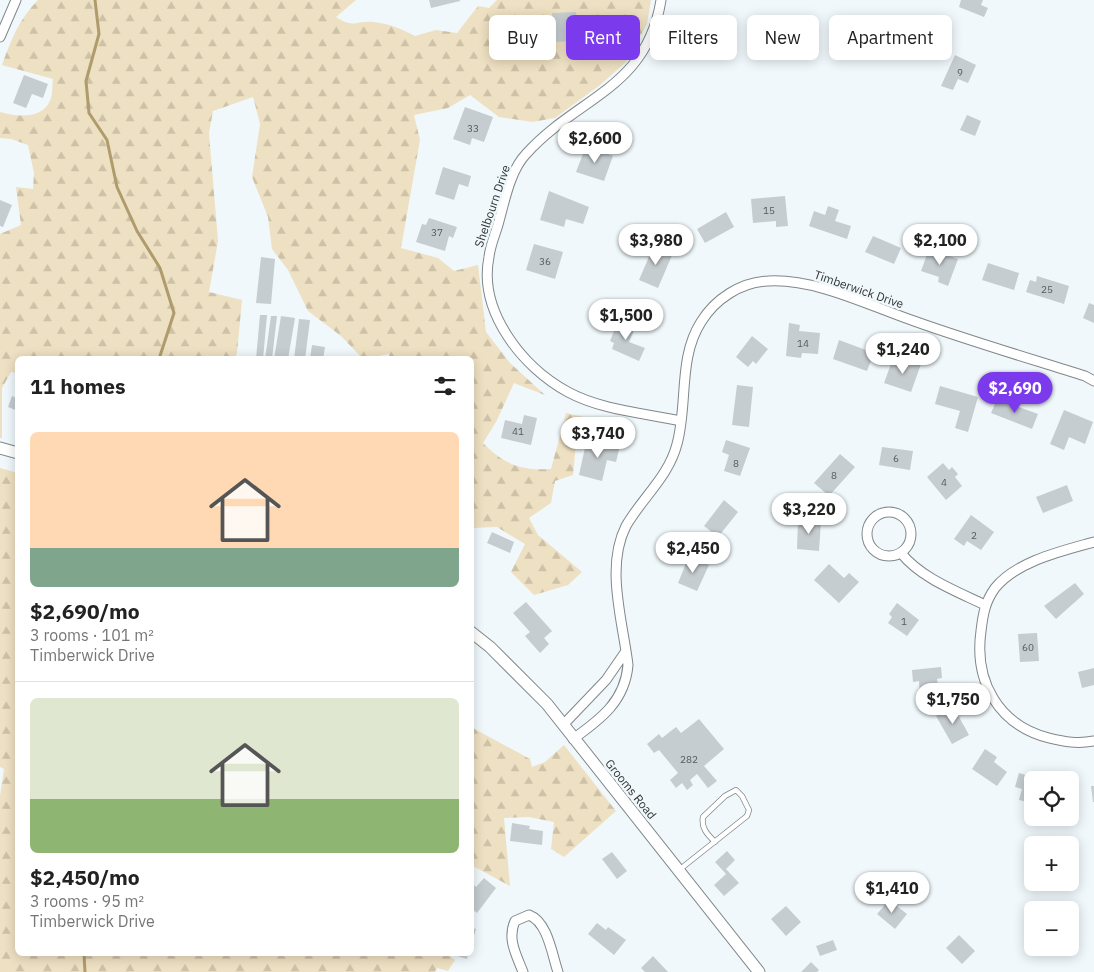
<!DOCTYPE html>
<html lang="en">
<head>
<meta charset="utf-8">
<style>
  body { margin:0; font-family:"IBM Plex Sans",sans-serif; background:#f2f2f2; color:#222; height:100vh; display:flex; flex-direction:column; font-size:19px; white-space:nowrap }
  * { box-sizing:border-box; margin:0 }
  p { font-size:16px; color:#767676 }
  .icon { flex:none; width:28px; height:28px; fill:none; stroke:currentColor; stroke-width:2; stroke-linecap:round; stroke-linejoin:round }
  .map { position:relative; flex:1; overflow:hidden }
  .drawer { position:absolute; left:15px; top:356px; width:459px; height:600px; display:flex; flex-direction:column; background:#fff; border-radius:8px; box-shadow:0 2px 12px #0003 }
  .drawer>* { flex:none }
  .banner { position:absolute; left:489px; top:15px; width:475px; height:45px; display:flex; gap:10px }
  .controls { position:absolute; left:1024px; top:771px; display:grid; gap:10px }
  .controls a { display:grid; place-items:center; width:55px; height:55px; border-radius:8px; background:#fff; box-shadow:0 2px 12px #0003; font-size:25px }
  .price { position:absolute; translate:-50% -42px; padding:0 11px; border-radius:18px; background:#fff; color:#222; font-size:16px; line-height:32px; filter:drop-shadow(0 1px 2px #0008) }
  .price::after { content:''; position:absolute; left:50%; top:30px; width:15px; height:11px; margin-left:-8px; background:inherit; clip-path:polygon(0 0,100% 0,50% 100%) }
  .price.on { background:#7c3aed; color:#fff }
  ul { padding:0; list-style:none }
  li { display:grid; align-content:center; gap:10px; height:265px; padding:0 15px }
  li+li { border-top:1px solid #e0e0e0 }
  li span { display:grid; place-items:center; height:155px; border-radius:8px; color:#555 }
  li>.icon { margin-inline-start:auto }
  span .icon { width:90px; height:90px; fill:#fffc; stroke-width:1 }
  li b { font-size:21px }
  h2 { display:flex; justify-content:space-between; align-items:center; height:60px; padding:0 15px; font-size:21px }
  .pill { padding:0 18px; border-radius:8px; background:#fff; box-shadow:0 2px 12px #0003; font-size:18px; line-height:45px }
  .pill.on { background:#7c3aed; color:#fff }
  .map>svg:first-child { display:block }
  .forest { fill:url(#forest-firs) }
  .lines { fill:none; stroke-linecap:round; stroke-linejoin:round }
  .stream { stroke:#b09b6c; stroke-width:3 }
  .building { fill:#c6cdd0 }
  .service-casing { stroke:#80878a; stroke-width:6 }
  .minor-casing { stroke:#80878a; stroke-width:11 }
  .tertiary-casing { stroke:#80878a; stroke-width:13 }
  .service { stroke:#fff; stroke-width:4.5 }
  .minor { stroke:#fff; stroke-width:9 }
  .tertiary { stroke:#fff; stroke-width:11 }
  .labels { text-anchor:middle; dominant-baseline:central; stroke-width:5; stroke-linejoin:round; paint-order:stroke }
  .number-label { font-size:10px; fill:#565a5c }
  .street-label { font-size:12px; fill:#313435; stroke:#f0f8fb }
</style>
</head>
<body>
<div class="map">
<svg width="1094" height="972" viewBox="0 0 1094 972">
  <defs>
    <pattern id="forest-firs" width="22" height="20" patternUnits="userSpaceOnUse" patternTransform="scale(1.25)"><rect width="22" height="20" fill="#eee0c2"/><path d="M5 1l3.5 6h-7zM16 11l3.5 6h-7z" fill="#cdc1a7"/></pattern>
  </defs>
  <rect width="100%" height="100%" fill="#f0f8fb"/>
  <path class="forest" d="M38,0H356L336,17C353,29 357,20 374,22C390,24 402,29 415,36L436,30L457,33L478,6L489,8L497,0H651L647,24L626,62L600,85L555,118L532,122L499,117L470,95L448,108L414,115L420,140L401,248L438,258L454,271L478,265L486,332L510,363L545,395L514,383L496,422L483,443C504,464 520,471 551,469L566,413L583,417L604,428L592,438L576,443L573,475L555,481L551,503L529,518L538,535L582,572L568,585L534,595L511,572L525,544L497,527L471,528V359H390L389,354L363,359L341,336L308,311L288,270L272,249L268,217L252,177L260,124L253,97L213,111L209,133L218,241L209,292L242,300L237,353L234,359H18L17,373L11,372L2,388V438H0V234L21,225L16,187L33,189L34,173L28,145L11,139L0,138V112C17,117 44,120 51,98C53,93 52,85 53,79L2,65C11,40 19,19 38,0Z
    M0,468L18,473V954H447L455,960L448,971L437,968L435,972H0V796L4,769L0,767Z
    M471,727L530,759L532,767L545,762L564,745L616,811L564,857L551,849L554,822L529,817L504,818L510,886L473,866L471,868Z"/>
  <g class="lines">
    <path class="stream" d="M95,0L99,34L86,81L89,113L107,140L117,187L137,231L160,268L174,313L159,359
      M84,954L85,972"/>
  </g>
  <path class="building" d="M429,0H460V1L431,8Z
    M961,0H983L981,5L988,8L984,17L959,7Z
    M576,12L577,27L593,26V40L554,42L552,13Z
    M697,22L716,26L714,33L726,36L722,54L692,48Z
    M955,55L976,65L968,83L958,79L953,90L941,86Z
    M24,75L48,84L43,98L32,94L26,108L13,103Z
    M465,107L493,117L484,142L472,138L470,145L453,139Z
    M967,115L981,121L975,136L960,130Z
    M586,146L613,156L604,181L576,172Z
    M443,167L471,176L468,187L459,184L454,200L435,194Z
    M549,191L589,207L583,224L566,219L564,227L540,220Z
    M785,196L788,226L776,227V221L753,223L751,199Z
    M0,200L12,205L3,227L0,226Z
    M828,206L839,210L835,221L851,226L847,239L809,226L814,211L825,215Z
    M726,212L734,227L705,243L697,229Z
    M429,218L457,227L453,238L449,236L445,251L416,242L422,224L426,225Z
    M873,236L901,248L894,264L865,252Z
    M534,244L563,252L555,279L526,270Z
    M654,245L673,253L658,288L639,280Z
    M929,249L958,259L948,286L938,282L939,277L921,271Z
    M261,257L275,259L271,304L256,303Z
    M988,263L1019,273L1014,290L982,280Z
    M1037,276L1069,286L1064,304L1026,292L1030,280L1036,282Z
    M1089,303L1094,305V323L1083,318Z
    M260,315H267L263,359H256Z
    M271,316H277L272,359H265Z
    M281,316L295,318L288,359H274Z
    M299,319L310,320L305,359H294Z
    M619,319L636,326L629,342L645,348L639,361L612,349L614,343L610,341Z
    M789,323L800,325L799,331L820,333L818,354L802,353L801,358L786,356Z
    M752,336L768,349L756,364L753,361L748,367L736,357Z
    M839,340L874,353L867,371L833,359Z
    M312,345L325,347L323,359H310Z
    M908,360L921,364L911,392L884,383L892,361L906,366Z
    M737,385L753,387L749,427L732,425Z
    M940,386L978,397L968,432L955,428L960,411L935,404Z
    M12,396L18,399V411L8,407Z
    M997,399L1038,414L1032,429L991,413Z
    M1064,410L1093,422L1085,444L1069,437L1064,450L1050,444Z
    M524,415L537,418L531,445L501,438L505,420L522,424Z
    M601,440L620,445L616,462L607,460L602,481L579,475L586,443L600,446Z
    M726,440L750,448L740,476L724,471L729,455L722,452Z
    M882,447L913,451L910,470L879,465Z
    M840,454L855,467L829,496L814,483Z
    M943,463L949,470L952,467L958,474L955,477L962,486L946,500L927,477Z
    M1067,485L1073,501L1043,513L1036,497Z
    M724,500L738,512L718,537L704,526Z
    M971,515L994,532L981,550L967,541L964,546L954,539Z
    M798,520L821,521L819,551L797,549Z
    M492,532L514,542L510,553L487,543Z
    M689,556L709,565L697,591L678,583Z
    M829,564L844,578L849,573L859,582L839,603L814,580Z
    M1075,583L1084,594L1056,619L1044,606Z
    M526,602L552,631L544,638L549,644L540,653L525,636L530,632L513,613Z
    M897,603L919,620L907,636L888,623L892,617L889,614Z
    M1037,633L1039,661L1020,662L1018,634Z
    M941,667L942,678L937,679L939,694L920,697L919,681L913,682L912,670Z
    M1094,668V685L1082,688L1078,672Z
    M953,706L969,735L952,744L936,716Z
    M699,719L724,749L704,766L717,781L708,788L697,774L690,780L693,785L687,790L682,783L676,788L670,780L678,773L659,750L654,753L647,744L659,734L662,738L676,727L681,733Z
    M985,749L997,757L994,762L1007,772L997,786L972,769Z
    M1019,773L1040,779L1032,780V803L1019,800L1022,789L1015,787Z
    M1091,786H1094V802H1093Z
    M512,823L530,826L529,829L543,831L542,845L510,841Z
    M727,851L735,860L726,869L739,883L724,896L714,885L726,874L715,862Z
    M612,852L627,871L617,879L602,859Z
    M484,878L496,888L477,913L471,908V888L474,885L476,887Z
    M889,900L907,914L895,929L877,914Z
    M786,906L801,922L786,936L771,919Z
    M597,923L606,930L608,927L626,940L614,955L588,934Z
    M471,927L476,929L472,942H471Z
    M959,935L975,951L962,964L946,948Z
    M833,940L837,950L820,956L816,946Z
    M451,954H468L467,959Z
    M653,956L668,972H645L641,968Z
    M811,962L819,970L817,972H801Z"/>
  <g class="lines">
    <defs>
      <path id="service" d="M471,551V553
        M679,870L747,816L749,810L742,796L736,790L725,796L703,817C701,828 707,834 715,842"/>
      <path id="minor" d="M661,0C647,89 577,97 526,154C509,172 504,205 497,228C494,237 490,247 489,257C478,311 522,367 568,392C601,410 644,413 681,421
        M0,37L16,0
        M867 534a22 22 0 1 1 44 0a22 22 0 1 1-44 0Z
        M1094,542C1062,551 1017,561 995,588C985,602 983,614 981,631C974,681 998,725 1049,738C1065,742 1078,744 1094,741
        M901,553C921,578 956,591 985,605
        M563,725L606,680L626,651
        M573,739C601,719 625,701 628,665C623,622 605,567 626,526C642,498 669,476 677,444C688,404 678,358 701,322C715,299 741,282 768,281C815,278 870,306 914,321C970,341 1028,358 1085,376L1094,381
        M523,972C516,954 507,939 515,921L529,915C548,922 552,955 558,972"/>
      <path id="tertiary" d="M0,448L18,453
        M471,632L490,647L547,704L759,972"/>
    </defs>
    <use href="#service" class="service-casing"/>
    <use href="#minor" class="minor-casing"/>
    <use href="#tertiary" class="tertiary-casing"/>
    <use href="#service" class="service"/>
    <use href="#minor" class="minor"/>
    <use href="#tertiary" class="tertiary"/>
  </g>
  <g class="labels">
    <g class="number-label">
      <text x="960" y="72">9</text>
      <text x="473" y="128">33</text>
      <text x="769" y="210">15</text>
      <text x="437" y="232">37</text>
      <text x="545" y="261">36</text>
      <text x="1047" y="289">25</text>
      <text x="803" y="343">14</text>
      <text x="518" y="431">41</text>
      <text x="896" y="458">6</text>
      <text x="736" y="463">8</text>
      <text x="834" y="475">8</text>
      <text x="944" y="482">4</text>
      <text x="974" y="535">2</text>
      <text x="904" y="621">1</text>
      <text x="1028" y="647">60</text>
      <text x="689" y="759">282</text>
    </g>
    <g class="street-label">
      <text transform="translate(492 206) rotate(-71)">Shelbourn Drive</text>
      <text transform="translate(859 289) rotate(19)">Timberwick Drive</text>
      <text transform="translate(631 789) rotate(51)">Grooms Road</text>
    </g>
  </g>
</svg>
<div class="controls">
<a><svg class="icon" aria-label="locate" viewBox="0 0 24 24"><circle cx="12" cy="12" r="6"/><path d="M12 2v4M12 18v4M2 12h4M18 12h4"/></svg></a>
<a>+</a>
<a>−</a>
</div>
<b class="price" style="left:595px;top:164px">$2,600</b>
<b class="price" style="left:656px;top:266px">$3,980</b>
<b class="price" style="left:940px;top:266px">$2,100</b>
<b class="price" style="left:626px;top:341px">$1,500</b>
<b class="price" style="left:903px;top:375px">$1,240</b>
<b class="price on" style="left:1015px;top:414px">$2,690</b>
<b class="price" style="left:598px;top:459px">$3,740</b>
<b class="price" style="left:809px;top:535px">$3,220</b>
<b class="price" style="left:693px;top:574px">$2,450</b>
<b class="price" style="left:953px;top:725px">$1,750</b>
<b class="price" style="left:892px;top:914px">$1,410</b>
<div class="banner">
<a class="pill">Buy</a>
<a class="pill on">Rent</a>
<a class="pill">Filters</a>
<a class="pill">New</a>
<a class="pill">Apartment</a>
</div>
<section class="drawer">
<h2>11 homes<svg class="icon" aria-label="filters" viewBox="0 0 24 24"><path d="M4 7h16M4 17h16"/><circle cx="9" cy="7" r="2"/><circle cx="15" cy="17" r="2"/></svg></h2>
<ul>
<li><span style="background:linear-gradient(#ffd9b3 75%,#7fa58c 0)"><svg class="icon" aria-label="home" viewBox="0 0 24 24"><path d="M3 11l9-7 9 7M6 9v11h12V9"/></svg></span><div><b>$2,690/mo</b><p>3 rooms · 101 m²</p><p>Timberwick Drive</p></div></li>
<li><span style="background:linear-gradient(#dfe7d0 65%,#8fb573 0)"><svg class="icon" aria-label="home" viewBox="0 0 24 24"><path d="M3 11l9-7 9 7M6 9v11h12V9"/></svg></span><div><b>$2,450/mo</b><p>3 rooms · 95 m²</p><p>Timberwick Drive</p></div></li>
</ul>
</section>
</div>
</body>
</html>
